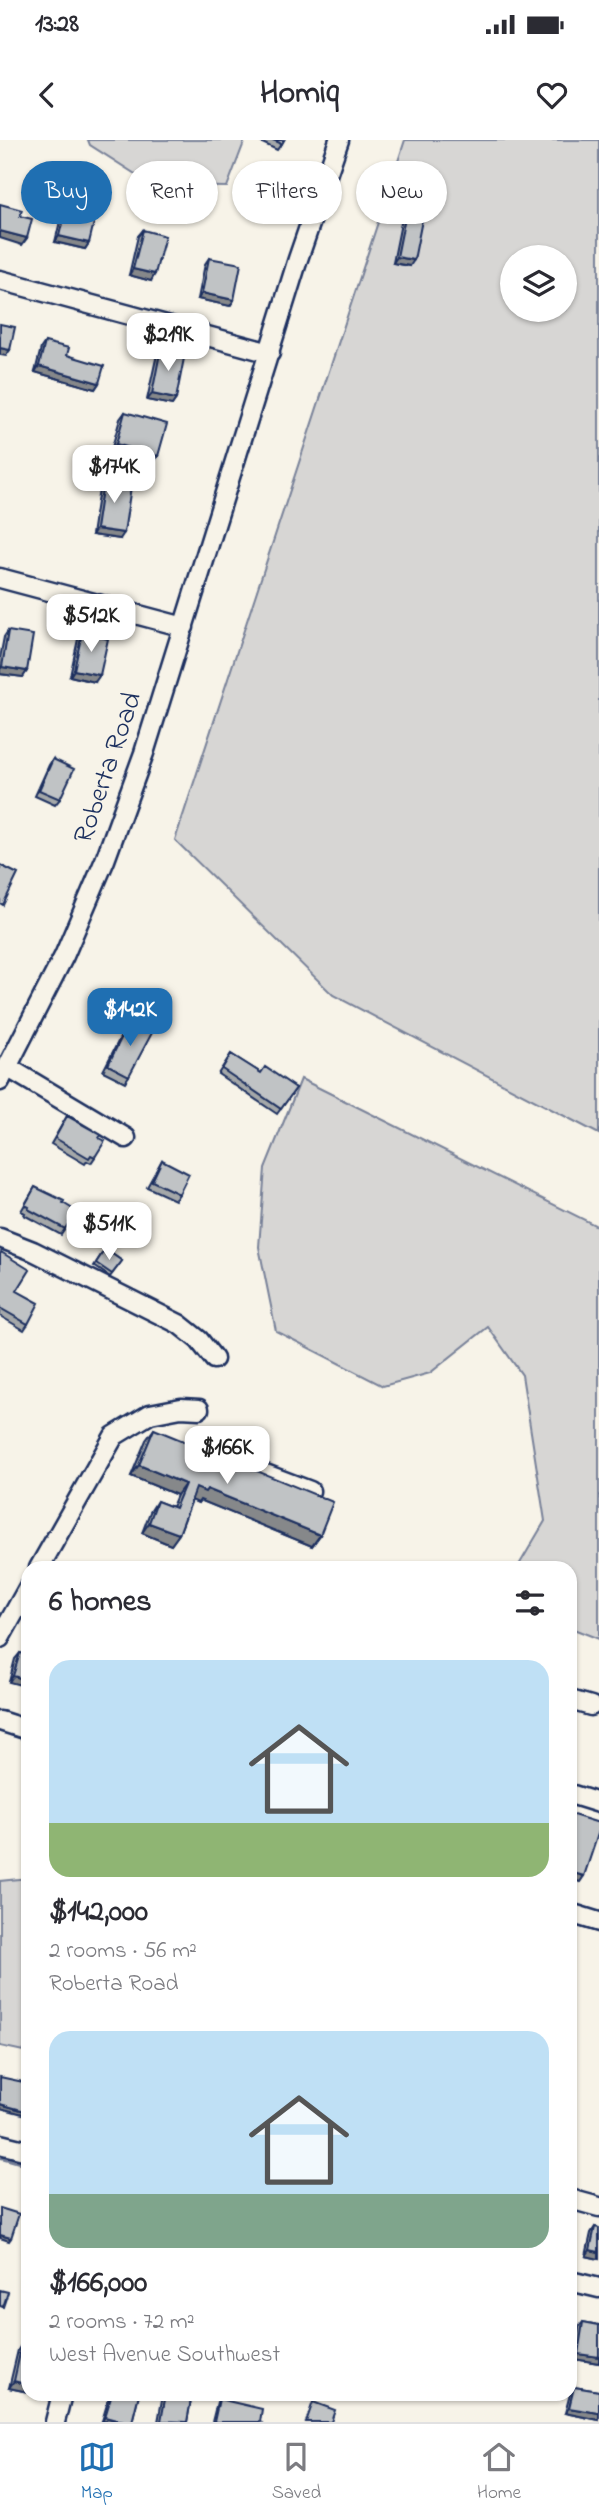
<!DOCTYPE html>
<html lang="en">
<head>
<meta charset="utf-8">
<style>
  body { margin:0; font-family:"Indie Flower",sans-serif; background:#f7f7f7; color:#2b2b33; height:100vh; display:flex; flex-direction:column; font-size:26px; white-space:nowrap }
  * { box-sizing:border-box; margin:0 }
  p { font-size:23px; color:#7c7c81 }
  .icon { flex:none; width:38px; height:38px; fill:none; stroke:currentColor; stroke-width:2; stroke-linecap:round; stroke-linejoin:round }
  .map { position:relative; flex:1; overflow:hidden }
  .sheet { position:absolute; left:21px; top:1421px; width:556px; height:840px; display:flex; flex-direction:column; background:#fff; border-radius:21px; box-shadow:0 2px 5px #0004 }
  .sheet>* { flex:none }
  .banner { position:absolute; left:21px; top:21px; width:558px; height:63px; display:flex; gap:14px }
  .tools { position:absolute; left:500px; top:105px; display:grid; gap:14px }
  .tools a { display:grid; place-items:center; width:77px; height:77px; border-radius:50%; background:#fff; box-shadow:0 2px 5px #0004; font-size:35px }
  .price { position:absolute; translate:-50% -60px; padding:0 16px; border-radius:14px; background:#fff; color:#222; font-size:23px; line-height:46px; filter:drop-shadow(0 2px 4px #0008) }
  .price::after { content:''; position:absolute; left:50%; top:42px; width:21px; height:16px; margin-left:-10px; background:inherit; clip-path:polygon(0 0,100% 0,50% 100%) }
  .price.selected { background:#1f6fb2; color:#fff }
  ul { padding:0; list-style:none }
  li { display:grid; align-content:center; gap:14px; height:371px; padding:0 28px }
  li span { display:grid; place-items:center; height:217px; border-radius:21px; color:#555 }
  li>.icon { margin-inline-start:auto }
  span .icon { width:126px; height:126px; fill:#fffc; stroke-width:1 }
  li b { font-size:30px }
  h2 { display:flex; justify-content:space-between; align-items:center; height:84px; padding:0 28px; font-size:30px }
  .chip { padding:0 24px; border-radius:32px; background:#fff; box-shadow:0 2px 5px #0004; font-size:24px; line-height:63px }
  .chip.selected { background:#1f6fb2; color:#fff }
  .status { display:flex; justify-content:space-between; align-items:center; height:49px; padding:0 35px; background:#fff; direction:ltr }
  .status svg { height:19px; fill:currentColor }
  header { display:flex; justify-content:space-between; align-items:center; height:91px; padding:0 28px; background:#fff; font-size:32px; font-weight:700 }
  .tabs { display:flex; justify-content:space-around; align-items:center; height:98px; border-top:2px solid #e1e1e2; background:#fff; font-size:19px; color:#7c7c81 }
  .tabs a { display:grid; justify-items:center; gap:4px }
  .tabs .selected { color:#1f6fb2 }
  .map>svg:first-child { display:block }
  .green { fill:#d7d6d4; stroke:#798299; stroke-width:2; fill-rule:evenodd }
  .lines { fill:none; stroke-linecap:round; stroke-linejoin:round }
  .stream { stroke:#727c95; stroke-width:5 }
  .minor-casing { stroke:#1b2f5e; stroke-width:23 }
  .minor { stroke:#f7f3e8; stroke-width:18 }
  .wall { fill:#a5a8a9; stroke:#1b2f5e; stroke-width:2 }
  .shaded-wall { fill:#86888a; stroke:#1b2f5e; stroke-width:2 }
  .building { fill:#c0c3c5; stroke:#1b2f5e; stroke-width:2 }
  .labels { text-anchor:middle; dominant-baseline:central; stroke-width:5; stroke-linejoin:round; paint-order:stroke }
  .street-label { font-size:28px; fill:#1b2f5e; stroke:#f7f3e8 }
</style>
</head>
<body>
<div class="status"><b>13:28</b><svg viewBox="0 0 49 12"><path d="M0 12V9h3v3zM5 12V6h3v6zM10 12V3h3v9zM15 12V0h3v12zM26 1h20v11H26zM47 4h2v5h-2z"/></svg></div>
<header><svg class="icon" aria-label="back" viewBox="0 0 24 24"><path d="M15 5l-7 7 7 7"/></svg>Homiq<svg class="icon" aria-label="heart" viewBox="0 0 24 24"><path d="M12 20l-8-8c-3-5 5-10 8-4 3-6 11-1 8 4z"/></svg></header>
<div class="map">
<svg width="599" height="2282" viewBox="0 0 599 2282">
  <rect width="100%" height="100%" fill="#f7f3e8"/>
  <filter id="ink" filterUnits="userSpaceOnUse"><feTurbulence type="fractalNoise" baseFrequency=".0143" numOctaves="2"/><feDisplacementMap in="SourceGraphic" scale="14" xChannelSelector="R" yChannelSelector="G"/><feConvolveMatrix kernelMatrix="1 2 1 2 8 2 1 2 1" color-interpolation-filters="sRGB"/></filter>
  <g filter="url(#ink)">
    <path class="green" d="M88,0H245L227,47L154,46L90,5Z
      M405,0H599V994L333,855L175,700ZM513,117H565V170H513Z
      M301,939L599,1087V1499L571,1488L570,1428H520L519,1425L545,1381L522,1235L488,1187L430,1233L383,1246L276,1191L259,1107L265,1028Z
      M28,1738V1912L0,1906V1741Z"/>
    <g class="lines">
      <path class="stream" d="M0,2016L28,2024"/>
      <defs>
        <path id="minor" d="M0,140L270,213
          M0,438L184,487
          M7,927L126,998
          M0,941L64,816L105,720L144,613L298,119L339,0
          M0,1098L33,1111L179,1184L199,1200L214,1219
          M226,1319L310,1351
          M39,1428L114,1296L150,1274L181,1268L199,1269
          M0,1498L28,1448
          M570,1560L591,1566
          M0,1581L28,1590
          M570,1654L599,1663
          M570,1773L599,1782
          M0,2004L28,2011
          M570,2059L599,2067
          M570,2141L599,2148
          M55,2282L62,2254"/>
      </defs>
      <use href="#minor" class="minor-casing"/>
      <use href="#minor" class="minor"/>
    </g>
    <path class="wall" d="M256,0H284L277,10Z
      M65,71L89,103L85,109L55,102L61,77Z
      M405,77L410,126L393,123L401,83Z
      M143,90L151,141L129,135L138,96Z
      M209,118L234,160L230,166L198,159L205,124Z
      M45,202L67,215L99,243L95,249L35,232L41,208Z
      M161,208L176,259L172,265L147,260L157,214Z
      M125,272L153,322L111,311L120,279Z
      M104,336L120,399L92,395L100,342Z
      M8,491L27,531L23,537L0,534V518L4,497Z
      M82,493L95,542L70,536L78,499Z
      M53,619L60,659L55,665L35,656L49,625Z
      M130,880L129,936L125,942L103,931L126,886Z
      M231,914L261,933L296,948L277,974L218,934Z
      M67,976L99,998L95,1017L91,1023L87,1021L85,1024L51,1004Z
      M162,1020L179,1054L175,1060L147,1047Z
      M35,1047L63,1063L65,1089L61,1095L24,1075L25,1073L21,1071Z
      M105,1109L122,1121L110,1137L94,1126Z
      M0,1114L28,1184L24,1190L0,1176Z
      M154,1289L320,1395L312,1406L200,1360L198,1363L192,1360L179,1394L171,1405L142,1393L150,1372L157,1361L172,1367L177,1355L131,1336L146,1300Z
      M20,1513L28,1515L9,1542L15,1519Z
      M595,2087L599,2088V2119L586,2116L591,2093Z
      M583,2182L599,2185V2223L574,2219L579,2187Z
      M22,2204L28,2206V2252L9,2248L18,2210Z
      M574,2247L599,2251V2280L565,2273L570,2254Z
      M110,2254H139L132,2282L102,2281Z
      M163,2254H192L187,2282H158Z
      M219,2259L260,2282H212L217,2262Z"/>
    <path class="shaded-wall" d="M0,91L27,98L22,105L0,98Z
      M59,96L89,103L85,109L55,102Z
      M397,117L414,120L410,126L393,123Z
      M133,129L155,134L151,141L129,135Z
      M202,153L234,160L230,166L198,159Z
      M0,208L10,210L6,216L0,215Z
      M39,226L99,243L95,249L35,232Z
      M152,254L176,259L172,265L147,260Z
      M116,304L158,316L153,322L111,311Z
      M96,389L124,393L120,399L92,395Z
      M2,527L27,531L23,537L0,534V529Z
      M74,530L100,535L95,542L70,536Z
      M139,1325L185,1344L177,1355L131,1336Z
      M196,1348L207,1349L320,1395L312,1406L200,1360L198,1363L189,1359Z
      M149,1383L179,1394L171,1405L142,1393Z
      M13,1536L28,1540V1547L9,1542Z
      M570,1732L584,1736L580,1742L570,1739Z
      M0,1964L25,1971L23,1974L0,1968Z
      M0,2095L11,2098L9,2101L0,2098Z
      M590,2110L599,2112V2119L586,2116Z
      M578,2214L599,2217V2223L574,2219Z
      M14,2241L28,2245V2252L9,2248Z
      M569,2268L599,2273V2280L565,2273Z
      M105,2277L124,2282L102,2281Z"/>
    <path class="building" d="M273,0H284L282,4Z
      M0,64L22,70L20,76L32,79L27,98L0,91Z
      M65,71L95,78L89,103L59,96Z
      M405,77L422,80L414,120L397,117Z
      M143,90L165,96L155,134L133,129Z
      M209,118L241,124L234,160L202,153Z
      M0,184L15,187L10,210L0,208Z
      M45,202L69,208L67,215L104,226L99,243L39,226Z
      M161,208L185,213L176,259L152,254Z
      M125,272L167,284L158,316L116,304Z
      M104,336L132,340L124,393L96,389Z
      M8,491L33,495L27,531L2,527Z
      M82,493L108,499L100,535L74,530Z
      M53,619L74,629L60,659L39,650Z
      M0,725L18,734L3,765L0,763Z
      M130,880L153,891L129,936L108,925Z
      M231,914L261,933L265,927L296,948L281,969L222,929Z
      M67,976L101,995L99,998L105,1001L95,1017L91,1015L89,1018L55,998Z
      M162,1020L189,1034L179,1054L152,1041Z
      M35,1047L64,1061L63,1063L76,1071L65,1089L28,1069L29,1067L25,1065Z
      M105,1109L122,1121L112,1134L96,1123Z
      M1,1112L30,1130L17,1151L39,1163L28,1184L0,1168V1114Z
      M154,1289L333,1362L320,1395L207,1349L205,1352L196,1348L179,1394L149,1383L157,1361L175,1368L185,1344L139,1325Z
      M20,1513L28,1515V1540L13,1536Z
      M570,1674L599,1683V1691L584,1736L570,1732Z
      M0,1937L28,1943V1959L25,1971L0,1964Z
      M0,2068L19,2074L11,2098L0,2095Z
      M595,2087L599,2088V2112L590,2110Z
      M0,2150L8,2152L3,2167L0,2166Z
      M583,2182L599,2185V2217L578,2214Z
      M22,2204L28,2206V2245L14,2241Z
      M574,2247L599,2251V2273L569,2268Z
      M112,2254H139L132,2282H124L105,2277Z
      M166,2254H192L187,2282L161,2281Z
      M219,2259L262,2269L260,2282H214Z
      M313,2262L335,2270L331,2282H306Z"/>
  </g>
  <g class="labels">
    <g class="street-label">
      <text transform="translate(109 628) rotate(-71)">Roberta Road</text>
    </g>
  </g>
</svg>
<div class="tools">
<a><svg class="icon" aria-label="layers" viewBox="0 0 24 24"><path d="M12 4l9 5-9 5-9-5zM3 14l9 5 9-5"/></svg></a>
</div>
<b class="price" style="left:168px;top:233px">$219K</b>
<b class="price" style="left:114px;top:365px">$174K</b>
<b class="price" style="left:91px;top:514px">$512K</b>
<b class="price selected" style="left:130px;top:908px">$142K</b>
<b class="price" style="left:109px;top:1122px">$511K</b>
<b class="price" style="left:227px;top:1346px">$166K</b>
<div class="banner">
<a class="chip selected">Buy</a>
<a class="chip">Rent</a>
<a class="chip">Filters</a>
<a class="chip">New</a>
</div>
<section class="sheet">
<h2>6 homes<svg class="icon" aria-label="filters" viewBox="0 0 24 24"><path d="M4 7h16M4 17h16"/><circle cx="9" cy="7" r="2"/><circle cx="15" cy="17" r="2"/></svg></h2>
<ul>
<li><span style="background:linear-gradient(#bfe0f5 75%,#8fb573 0)"><svg class="icon" aria-label="home" viewBox="0 0 24 24"><path d="M3 11l9-7 9 7M6 9v11h12V9"/></svg></span><div><b>$142,000</b><p>2 rooms · 56 m²</p><p>Roberta Road</p></div></li>
<li><span style="background:linear-gradient(#bfe0f5 75%,#7fa58c 0)"><svg class="icon" aria-label="home" viewBox="0 0 24 24"><path d="M3 11l9-7 9 7M6 9v11h12V9"/></svg></span><div><b>$166,000</b><p>2 rooms · 72 m²</p><p>West Avenue Southwest</p></div></li>
</ul>
</section>
</div>
<nav class="tabs">
<a class="selected"><svg class="icon" aria-label="map" viewBox="0 0 24 24"><path d="M3 6l6-2 6 2 6-2v14l-6 2-6-2-6 2zM9 4v14M15 6v14"/></svg>Map</a>
<a><svg class="icon" aria-label="saved" viewBox="0 0 24 24"><path d="M7 4h10v16l-5-4-5 4z"/></svg>Saved</a>
<a><svg class="icon" aria-label="home" viewBox="0 0 24 24"><path d="M3 11l9-7 9 7M6 9v11h12V9"/></svg>Home</a>
</nav>
</body>
</html>
